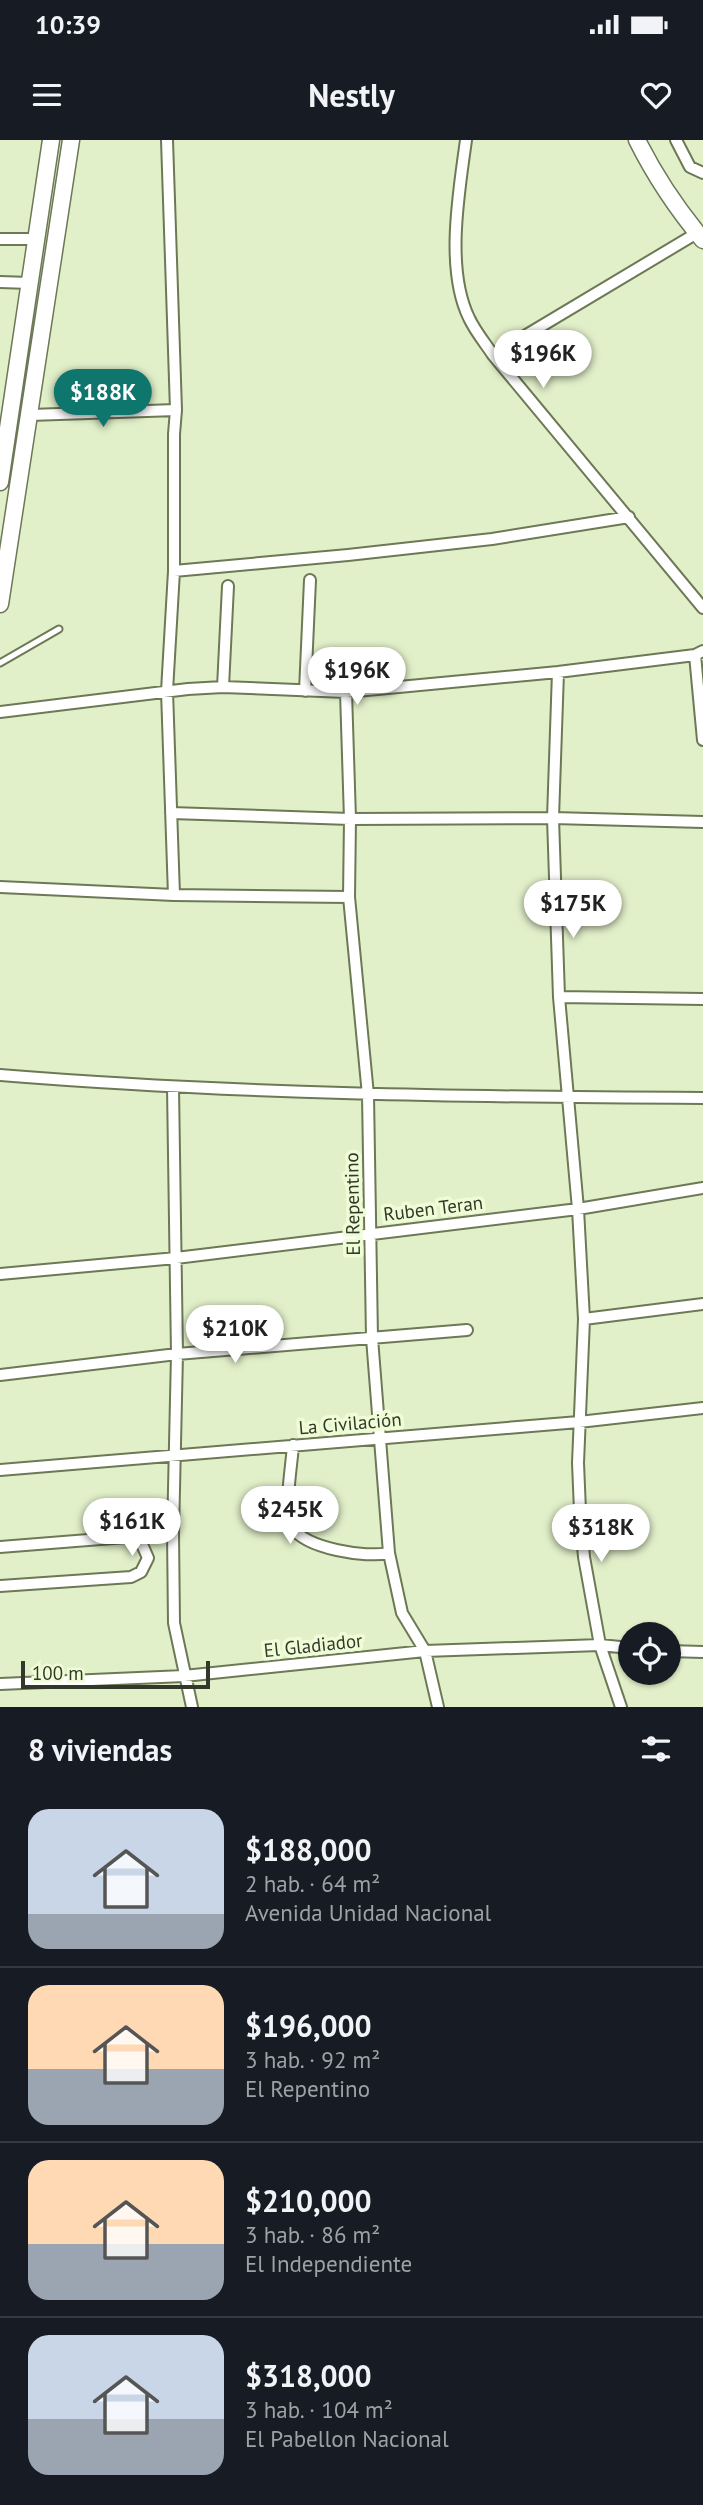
<!DOCTYPE html>
<html lang="es">
<head>
<meta charset="utf-8">
<style>
  body { margin:0; font-family:"PT Sans",sans-serif; background:#242831; color:#f1f3f6; height:100vh; display:flex; flex-direction:column; font-size:26px; white-space:nowrap }
  * { box-sizing:border-box; margin:0 }
  p { font-size:23px; color:#9ea1a6 }
  .icon { flex:none; width:38px; height:38px; fill:none; stroke:currentColor; stroke-width:2; stroke-linecap:round; stroke-linejoin:round }
  .map { position:relative; height:1567px; overflow:hidden }
  .side { display:flex; flex-direction:column; background:#171b24; flex:1 }
  .side>* { flex:none }
  .buttons { position:absolute; left:618px; top:1482px; display:grid; gap:14px }
  .buttons a { display:grid; place-items:center; width:63px; height:63px; border-radius:50%; background:#171b24; box-shadow:0 2px 5px #0004; font-size:35px }
  .scale { position:absolute; left:21px; bottom:18px; width:189px; box-sizing:border-box; padding-left:7px; border:4px solid #33392a; border-top:0; font-size:19px; line-height:24px; white-space:nowrap; color:#33392a; -webkit-text-stroke:5px #effdd7; paint-order:stroke }
  .price { position:absolute; translate:-50% -60px; padding:0 16px; border-radius:24px; background:#fff; color:#222; font-size:23px; line-height:46px; filter:drop-shadow(0 2px 4px #0008) }
  .price::after { content:''; position:absolute; left:50%; top:42px; width:21px; height:16px; margin-left:-10px; background:inherit; clip-path:polygon(0 0,100% 0,50% 100%) }
  .price.current { background:#0f766e; color:#fff }
  ul { padding:0; list-style:none }
  li { display:flex; align-items:center; gap:21px; height:175px; padding:0 28px }
  li+li { border-top:2px solid #363941 }
  li span { display:grid; place-items:center; flex:none; width:196px; height:140px; border-radius:21px; color:#555 }
  li>.icon { margin-inline-start:auto }
  span .icon { width:84px; height:84px; fill:#fffc; stroke-width:1 }
  li b { font-size:30px }
  h2 { display:flex; justify-content:space-between; align-items:center; height:84px; padding:0 28px; font-size:30px }
  .status { display:flex; justify-content:space-between; align-items:center; height:49px; padding:0 35px; background:#171b24; direction:ltr }
  .status svg { height:19px; fill:currentColor }
  header { display:flex; justify-content:space-between; align-items:center; height:91px; padding:0 28px; background:#171b24; font-size:32px; font-weight:600 }
  .map>svg:first-child { display:block }
  .lines { fill:none; stroke-linecap:round; stroke-linejoin:round }
  .lane-casing { stroke:#6c7856; stroke-width:9 }
  .street-casing { stroke:#6c7856; stroke-width:14 }
  .secondary-casing { stroke:#6c7856; stroke-width:19 }
  .lane { stroke:#fff; stroke-width:5 }
  .street { stroke:#fff; stroke-width:10 }
  .secondary { stroke:#fff; stroke-width:16 }
  .labels { text-anchor:middle; dominant-baseline:central; stroke-width:7; stroke-linejoin:round; paint-order:stroke }
  .street-label { font-size:19px; fill:#33392a; stroke:#effdd7 }
</style>
</head>
<body>
<div class="status"><b>10:39</b><svg viewBox="0 0 49 12"><path d="M0 12V9h3v3zM5 12V6h3v6zM10 12V3h3v9zM15 12V0h3v12zM26 1h20v11H26zM47 4h2v5h-2z"/></svg></div>
<header><svg class="icon" aria-label="menu" viewBox="0 0 24 24"><path d="M4 6h16M4 12h16M4 18h16"/></svg>Nestly<svg class="icon" aria-label="heart" viewBox="0 0 24 24"><path d="M12 20l-8-8c-3-5 5-10 8-4 3-6 11-1 8 4z"/></svg></header>
<div class="map">
<svg width="703" height="1567" viewBox="0 0 703 1567">
  <rect width="100%" height="100%" fill="#e2f0ca"/>
  <g class="lines">
    <defs>
      <path id="lane" d="M0,523L59,489"/>
      <path id="street" d="M167,0L176,270L174,294V431L167,551L174,755
        M466,0C459,52 445,129 469,178C475,191 485,203 493,215L703,468
        M676,0L690,27L703,33
        M0,99H37
        M0,142L30,143
        M493,215L697,93
        M30,275L176,270
        M174,431L348,415L492,399L629,377
        M695,515L703,600
        M558,532L553,678L559,857L578,1069L584,1179L578,1323L580,1371L584,1417L600,1505L621,1567
        M223,547L228,446
        M305,551L310,440
        M346,552L350,679L349,757L368,955L372,1198L389,1413L402,1473L425,1511L438,1567
        M0,572L188,549L223,547L346,552L558,532L695,515L703,511
        M171,673L350,679L553,678L703,682
        M0,747L174,755L349,757
        M559,857L703,859
        M0,935C234,954 468,957 703,958
        M173,947L177,1214L173,1394L174,1483L192,1567
        M0,1134L176,1118L578,1069L703,1048
        M584,1179L703,1164
        M0,1235L177,1214L467,1190
        M293,1305C292,1324 283,1371 292,1387C306,1409 366,1418 389,1413
        M0,1330L579,1282L703,1268
        M0,1407L126,1397L141,1402L148,1418L141,1432L131,1437L0,1446
        M668,1511L703,1512
        M0,1544L184,1536L425,1511L600,1505L630,1508"/>
      <path id="secondary" d="M637,0C655,36 677,69 703,100
        M0,342L51,0
        M0,464L71,0"/>
    </defs>
    <use href="#lane" class="lane-casing"/>
    <use href="#street" class="street-casing"/>
    <use href="#secondary" class="secondary-casing"/>
    <use href="#lane" class="lane"/>
    <use href="#street" class="street"/>
    <use href="#secondary" class="secondary"/>
  </g>
  <g class="labels">
    <g class="street-label">
      <text transform="translate(352 1064) rotate(-91)">El Repentino</text>
      <text transform="translate(433 1068) rotate(-7)">Ruben Teran</text>
      <text transform="translate(350 1283) rotate(-5)">La Civilación</text>
      <text transform="translate(313 1505) rotate(-6)">El Gladiador</text>
    </g>
  </g>
</svg>
<div class="buttons">
<a><svg class="icon" aria-label="locate" viewBox="0 0 24 24"><circle cx="12" cy="12" r="6"/><path d="M12 2v4M12 18v4M2 12h4M18 12h4"/></svg></a>
</div>
<div class="scale">100 m</div>
<b class="price" style="left:543px;top:250px">$196K</b>
<b class="price current" style="left:103px;top:289px">$188K</b>
<b class="price" style="left:357px;top:567px">$196K</b>
<b class="price" style="left:573px;top:800px">$175K</b>
<b class="price" style="left:235px;top:1225px">$210K</b>
<b class="price" style="left:290px;top:1406px">$245K</b>
<b class="price" style="left:132px;top:1418px">$161K</b>
<b class="price" style="left:601px;top:1424px">$318K</b>
</div>
<section class="side">
<h2>8 viviendas<svg class="icon" aria-label="filters" viewBox="0 0 24 24"><path d="M4 7h16M4 17h16"/><circle cx="9" cy="7" r="2"/><circle cx="15" cy="17" r="2"/></svg></h2>
<ul>
<li><span style="background:linear-gradient(#c9d6e8 75%,#9aa5b1 0)"><svg class="icon" aria-label="home" viewBox="0 0 24 24"><path d="M3 11l9-7 9 7M6 9v11h12V9"/></svg></span><div><b>$188,000</b><p>2 hab. · 64 m²</p><p>Avenida Unidad Nacional</p></div></li>
<li><span style="background:linear-gradient(#ffd9b3 60%,#9aa5b1 0)"><svg class="icon" aria-label="home" viewBox="0 0 24 24"><path d="M3 11l9-7 9 7M6 9v11h12V9"/></svg></span><div><b>$196,000</b><p>3 hab. · 92 m²</p><p>El Repentino</p></div></li>
<li><span style="background:linear-gradient(#ffd9b3 60%,#9aa5b1 0)"><svg class="icon" aria-label="home" viewBox="0 0 24 24"><path d="M3 11l9-7 9 7M6 9v11h12V9"/></svg></span><div><b>$210,000</b><p>3 hab. · 86 m²</p><p>El Independiente</p></div></li>
<li><span style="background:linear-gradient(#c9d6e8 60%,#9aa5b1 0)"><svg class="icon" aria-label="home" viewBox="0 0 24 24"><path d="M3 11l9-7 9 7M6 9v11h12V9"/></svg></span><div><b>$318,000</b><p>3 hab. · 104 m²</p><p>El Pabellon Nacional</p></div></li>
</ul>
</section>
</body>
</html>
